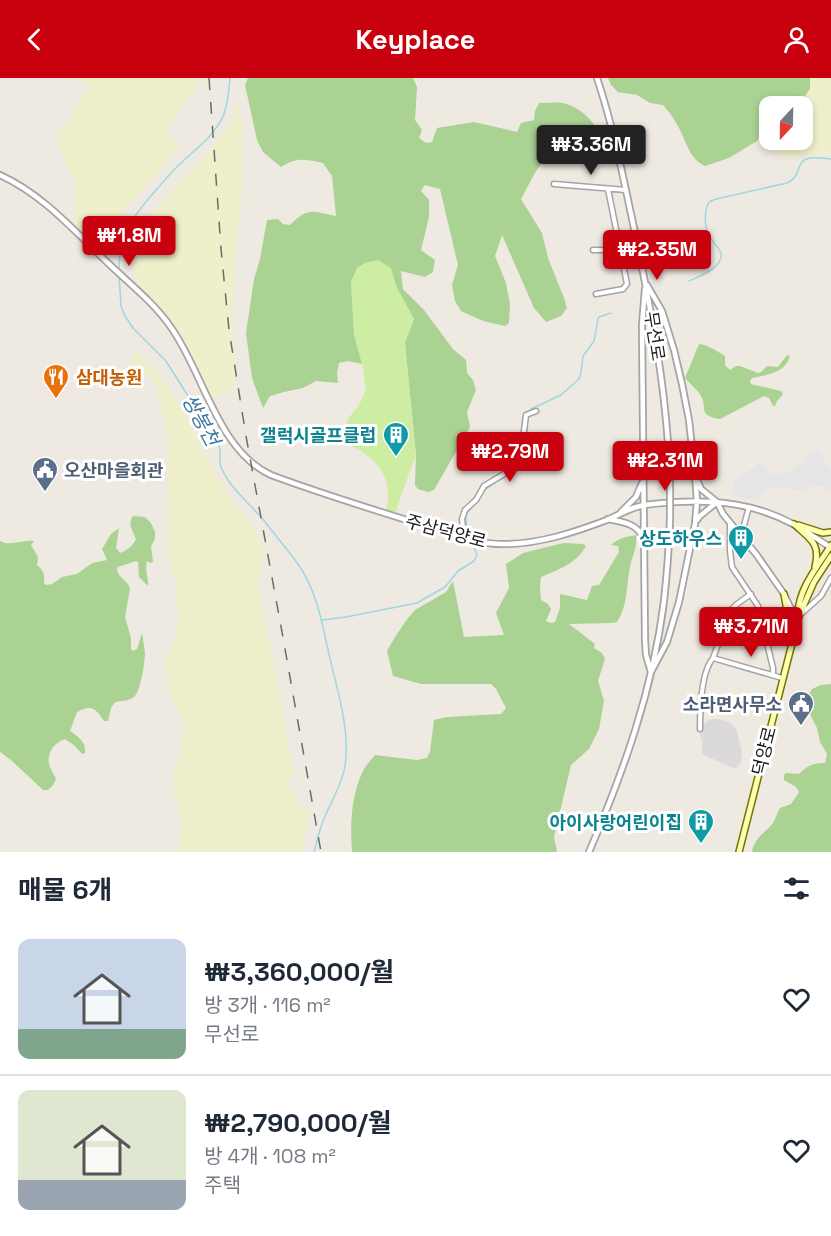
<!DOCTYPE html>
<html lang="ko">
<head>
<meta charset="utf-8">
<style>
  body { margin:0; font-family:"Space Grotesk","Noto Sans KR",sans-serif; background:#f6f6f7; color:#1f2937; height:100vh; display:flex; flex-direction:column; font-size:22px; white-space:nowrap }
  * { box-sizing:border-box; margin:0 }
  p { font-size:20px; color:#747a83 }
  .icon { flex:none; width:33px; height:33px; fill:none; stroke:currentColor; stroke-width:2; stroke-linecap:round; stroke-linejoin:round }
  .map { position:relative; height:774px; overflow:hidden }
  .panel { display:flex; flex-direction:column; background:#fff; flex:1 }
  .panel>* { flex:none }
  .needle { width:39px; rotate:202deg }
  .tools { position:absolute; left:759px; top:18px; display:grid; gap:12px }
  .tools a { display:grid; place-items:center; width:54px; height:54px; border-radius:12px; background:#fff; box-shadow:0 3px 9px #0003; font-size:30px }
  .price { position:absolute; translate:-50% -51px; padding:0 14px; border-radius:6px; background:#c9000d; color:#fff; font-size:20px; line-height:39px; filter:drop-shadow(0 2px 3px #0008) }
  .price::after { content:''; position:absolute; left:50%; top:36px; width:18px; height:14px; margin-left:-9px; background:inherit; clip-path:polygon(0 0,100% 0,50% 100%) }
  .price.on { background:#222; color:#fff }
  ul { padding:0; list-style:none }
  li { display:flex; align-items:center; gap:18px; height:150px; padding:0 18px }
  li+li { border-top:2px solid #e0e1e3 }
  li span { display:grid; place-items:center; flex:none; width:168px; height:120px; border-radius:12px; color:#555 }
  li>.icon { margin-inline-start:auto }
  span .icon { width:72px; height:72px; fill:#fffc; stroke-width:1 }
  li b { font-size:26px }
  h2 { display:flex; justify-content:space-between; align-items:center; height:72px; padding:0 18px; font-size:26px }
  header { display:flex; justify-content:space-between; align-items:center; height:78px; padding:0 18px; background:#c9000d; color:#fff; font-size:27px; font-weight:800 }
  .map>svg:first-child { display:block }
  .residential { fill:#dbd9da }
  .farmland { fill:#eff0cb }
  .grass { fill:#cdeea2 }
  .forest { fill:#a9d293 }
  .parking { fill:#e5e5e5 }
  .lines { fill:none; stroke-linecap:round; stroke-linejoin:round }
  .stream { stroke:#9ed6e1; stroke-width:1.5 }
  .minor-casing { stroke:#a4a4a4; stroke-width:7 }
  .tertiary-casing { stroke:#a4a4a4; stroke-width:8 }
  .secondary-casing { stroke:#727700; stroke-width:8 }
  .minor { stroke:#fff; stroke-width:4 }
  .tertiary { stroke:#fff; stroke-width:4.5 }
  .secondary { stroke:#fefdb0; stroke-width:5 }
  .rail { stroke:#6b6b6b; stroke-width:1.5; stroke-dasharray:12 12; stroke-linecap:butt }
  .tertiary-bridge-casing { stroke:#a4a4a4; stroke-width:8; stroke-linecap:butt }
  .tertiary-bridge { stroke:#fff; stroke-width:4.5 }
  .labels { text-anchor:middle; dominant-baseline:central; stroke-width:6; stroke-linejoin:round; paint-order:stroke }
  .street-label { font-size:18px; fill:#1d1d1d; stroke:#fff }
  .food-label { font-size:18px; font-weight:bold; fill:#c56008; stroke:#fff; text-anchor:start }
  .culture-label { font-size:18px; font-weight:bold; fill:#0d838f; stroke:#fff; text-anchor:end }
  .service-label { font-size:18px; font-weight:bold; fill:#4e5e75; stroke:#fff; text-anchor:start }
  .water-label { font-size:20px; font-style:italic; fill:#3d77a3; stroke:#fff }
</style>
</head>
<body>
<header><svg class="icon" aria-label="back" viewBox="0 0 24 24"><path d="M15 5l-7 7 7 7"/></svg>Keyplace<svg class="icon" aria-label="person" viewBox="0 0 24 24"><circle cx="12" cy="8" r="4"/><path d="M4 21q1-7 8-7t8 7"/></svg></header>
<div class="map">
<svg width="831" height="774" viewBox="0 0 831 774">
  <rect width="100%" height="100%" fill="#efeae1"/>
  <path class="residential" d="M712,641H720L729,644L736,650L742,674L741,684L737,690H733L702,676V663L700,657L702,649L707,643Z"/>
  <path class="farmland" d="M76,0H207V7L199,2L166,56L183,67L127,127L119,140L115,151L106,178L75,147L76,118L75,107L57,64V51L62,54L89,9Z
    M810,0H831V77L807,76L796,77L792,80L781,79L780,75L768,71L757,63L758,60L769,47L770,62H802V28H793L800,25L803,19L810,11Z
    M239,25L242,46L243,97L234,199L233,236L235,305L232,311L209,322L171,249L138,213L134,193L133,176L137,160L144,145L228,52L233,45L237,29Z
    M137,274L166,304L198,361L227,416L257,456L264,471L258,501L294,696L293,699L282,705L288,708L305,732L310,735L301,774H179L181,745L172,700L182,668L184,649L181,638L170,616L165,592L166,585L177,556L178,543L176,506L169,478L168,464V363L157,310L153,303L131,280Z"/>
  <path class="grass" d="M378,182L391,189L396,208L414,241L405,265L416,376L394,438L385,435C396,402 378,380 348,366L347,342L359,327L366,312L362,286L354,257L351,204L357,190L365,185Z"/>
  <path class="forest" d="M248,0H413L417,9L415,42L422,52L419,60L426,65L432,64L437,50L474,44L517,54L521,45L534,42L535,33L539,25C547,25 556,24 563,25C585,30 602,52 605,73L598,69L593,74L584,60L573,56L559,63L536,93L521,121L542,155L548,180L564,220L567,230L561,238L546,244L534,230L502,157L495,178L506,205L510,226L509,245L505,248L483,243L461,233L455,223L452,207L458,187L440,111L425,107L421,113L429,122V139L421,172L435,182L433,194L425,199L401,193L403,211L424,232L453,271L466,282L467,295L473,302L476,312L467,334L470,349L434,412L428,414L418,411L415,407L416,376L405,265L414,241L396,208L391,190L378,182L365,185L357,190L351,204L354,257L362,286L348,283L339,285L337,295L338,305L316,303L303,310L284,314L270,318L263,330L252,300L246,255L254,201L260,181L267,142L278,141L283,146L290,147C309,128 313,134 336,138L332,98L323,85C305,81 296,79 281,89L263,74L257,62L245,7Z
    M608,0H810V11C807,15 803,21 801,24C794,32 778,28 770,28L769,47L757,63L729,80L705,88C690,81 687,66 680,52C675,42 670,35 663,27L650,25L637,17L618,14L611,7Z
    M699,266C708,267 717,273 725,278V287L730,292L736,288H740L758,295L761,294L767,288L778,289L787,277L790,278C786,295 766,297 752,300L750,303L751,306L781,313L783,316L777,323L775,328H773L769,320L764,318L720,341C697,337 708,331 701,318C697,311 690,306 685,300Z
    M133,438L145,439L151,445L155,454V461L151,468L153,484L150,485L147,483C144,492 149,500 148,508L139,499L138,484L136,483L118,489L117,492L119,497L128,506L130,511L125,539L131,560V571L133,573L137,571L142,555C143,561 144,568 145,574C145,583 141,613 134,619C129,623 121,623 115,624L111,630L108,643H104C96,630 91,626 77,634L70,653C79,659 86,664 85,675L82,676L75,668L65,661C54,665 47,674 49,686C50,691 54,696 56,701L53,707L48,712H43L11,682L0,674V463C9,469 23,461 34,463L31,467L38,479L37,487C44,493 45,497 44,505L46,507L52,506L62,499L77,496L92,485L107,482L102,471L111,456L119,450L116,470L120,475C126,473 133,468 136,461C133,453 127,446 133,438Z
    M636,457C638,469 632,478 630,489C626,509 628,527 617,544L611,545L569,546L595,566L594,570L602,575L605,581L598,603L604,623L599,651L589,671L571,687L554,759L557,774H352C350,747 351,717 363,693C366,687 371,682 375,677L417,682L427,680L430,674L434,642L447,639L501,636L506,630L496,611L491,606H421L393,598L387,573L395,559L408,540L415,532L446,514L453,503L464,559L504,557L496,535L509,510L506,486L523,475L563,465L583,466L586,468C577,485 558,492 541,499L540,508L541,522L548,526L551,531L546,543L550,545L555,544L560,530V516L587,522L592,508L599,507L619,474L618,468L611,467C618,460 626,459 636,457Z
    M831,606V774H752C754,760 765,755 773,745C776,740 777,735 780,730L791,726L799,714L796,709L784,702V697L786,695L799,696C808,687 813,685 825,685L827,676L820,664L817,650L807,630L808,618L812,611L821,607Z"/>
  <path class="parking" d="M817,372L819,373L831,393V413L823,409L809,406L808,414L777,409L770,410L760,417L758,422L730,417L735,403L761,384L770,397L778,392L781,397L806,384L804,378Z"/>
  <g class="lines">
    <path class="stream" d="M119,192C119,155 134,137 157,111C165,102 173,92 182,84C197,70 216,56 224,36C228,25 229,12 230,0
      M119,197L121,228L125,238L133,250L166,283L219,367C222,375 218,382 221,389C229,409 247,423 261,439C273,454 286,470 298,486C318,514 323,551 331,585C339,618 350,654 345,688C342,707 330,725 323,743C319,753 317,764 314,774
      M689,203C699,199 727,188 720,173C717,167 711,163 709,157C704,147 704,133 709,124L716,121L787,105C803,98 794,83 810,80C817,79 824,80 831,81
      M484,412L513,393L514,390V380L524,366L527,344L531,331L561,317L579,301L581,295L583,278L594,263L598,241L599,239L611,235
      M471,459C459,428 470,439 481,416
      M322,542L346,539L417,525L445,509L458,493L474,483L477,477L472,463"/>
    <defs>
      <path id="minor" d="M554,106L626,112
        M593,172H620
        M596,216L623,211L627,206L608,111
        M730,445V473L732,489L758,528L773,590V597
        M741,458L749,429
        M464,459L462,441L465,432L476,422L484,408L504,396L508,391L511,378L523,361L526,337L536,333
        M801,536L821,518L831,500
        M713,580L782,600
        M700,651C700,632 701,594 713,580L731,532L737,526L751,516"/>
      <path id="tertiary" d="M597,0C614,51 624,103 635,155C653,241 669,326 670,413
        M0,97C44,117 75,154 109,186C130,206 154,225 170,248C203,293 217,372 271,397C322,416 374,432 426,448C452,455 478,467 505,466C540,466 575,454 607,442C618,437 628,431 640,428C652,425 665,425 676,424C720,422 756,426 795,447
        M647,207L662,233L674,272L682,306L689,342L695,397L697,423L695,446L679,524L667,564L651,594
        M645,211L642,247L645,562L646,577L651,594
        M697,402L701,411L717,424L723,436L756,476L784,516L790,529L799,538
        M621,434L636,419L642,405
        M608,441C622,444 637,445 643,460
        M697,442L700,438L717,424
        M802,451L830,469
        M589,774C624,693 653,611 664,523C667,496 669,468 670,441"/>
      <path id="secondary" d="M794,446C810,461 821,465 815,489
        M798,447L823,455L831,454
        M784,516L788,538L790,565
        M798,535C799,510 818,488 831,467
        M739,774L799,538L814,504L831,478"/>
    </defs>
    <use href="#minor" class="minor-casing"/>
    <use href="#tertiary" class="tertiary-casing"/>
    <use href="#secondary" class="secondary-casing"/>
    <use href="#minor" class="minor"/>
    <use href="#tertiary" class="tertiary"/>
    <use href="#secondary" class="secondary"/>
    <path class="rail" d="M209,0L221,171L229,252L246,358L282,554L321,774"/>
    <defs>
      <path id="tertiary-bridge" d="M670,413V441"/>
    </defs>
    <use href="#tertiary-bridge" class="tertiary-bridge-casing"/>
    <use href="#tertiary-bridge" class="tertiary-bridge"/>
  </g>
  <defs>
    <symbol id="restaurant-pin" viewBox="-11 -11 22 30"><path d="M0 17L-7.5 6A9.5 9.5 0 1 1 7.5 6Z" fill="#e8710a" stroke="#fff"/><path d="M-5-6h1v4h1v-4h1v4h1v-4h1v5L-1.5 .5V6h-2V.5L-5-1ZM5-6V6H3V1.5H1.5Q1.5-4 5-6Z" fill="#fff"/></symbol>
    <symbol id="building-pin" viewBox="-11 -11 22 30"><path d="M0 17L-7.5 6A9.5 9.5 0 1 1 7.5 6Z" fill="#0f9aa8" stroke="#fff"/><path d="M-4-6H4V6H1V3H-1V6H-4ZM-2.5-4.3h1.7v1.8h-1.7ZM.8-4.3h1.7v1.8H.8ZM-2.5-1h1.7V.8h-1.7ZM.8-1h1.7V.8H.8Z" fill="#fff"/></symbol>
    <symbol id="civic-pin" viewBox="-11 -11 22 30"><path d="M0 17L-7.5 6A9.5 9.5 0 1 1 7.5 6Z" fill="#5c6f8a" stroke="#fff"/><path d="M-.6-6.5H3V-4.5H.6V-3L4-1V1h2V6H-6V1h2V-1L-.6-3ZM-1.2 2.5V6h2.4V2.5Z" fill="#fff"/></symbol>
  </defs>
  <g fill-rule="evenodd">
    <use href="#restaurant-pin" x="41" y="284" width="30" height="40"/>
    <use href="#building-pin" x="381" y="342" width="30" height="40"/>
    <use href="#civic-pin" x="30" y="377" width="30" height="40"/>
    <use href="#building-pin" x="726" y="445" width="30" height="40"/>
    <use href="#civic-pin" x="786" y="611" width="30" height="40"/>
    <use href="#building-pin" x="686" y="729" width="30" height="40"/>
  </g>
  <g class="labels">
    <g class="street-label">
      <text transform="translate(655 258) rotate(81)">무선로</text>
      <text transform="translate(446 453) rotate(15)">주삼덕양로</text>
      <text transform="translate(764 673) rotate(-76)">덕양로</text>
    </g>
    <g class="food-label">
      <text x="76" y="299">삼대농원</text>
    </g>
    <g class="culture-label">
      <text x="376" y="357">갤럭시골프클럽</text>
      <text x="722" y="460">상도하우스</text>
      <text x="682" y="744">아이사랑어린이집</text>
    </g>
    <g class="service-label">
      <text x="64" y="392">오산마을회관</text>
      <text x="782" y="626" text-anchor="end">소라면사무소</text>
    </g>
    <g class="water-label">
      <text transform="translate(201 342) rotate(61)">쌍봉천</text>
    </g>
  </g>
</svg>
<div class="tools">
<a><svg class="needle" viewBox="-14 -14 28 28"><path d="M0-13l5 13h-10z" fill="#e53935"/><path d="M0 13l5-13h-10z" fill="#747a83"/></svg></a>
</div>
<b class="price on" style="left:591px;top:98px">₩3.36M</b>
<b class="price" style="left:129px;top:189px">₩1.8M</b>
<b class="price" style="left:657px;top:203px">₩2.35M</b>
<b class="price" style="left:510px;top:405px">₩2.79M</b>
<b class="price" style="left:665px;top:414px">₩2.31M</b>
<b class="price" style="left:751px;top:580px">₩3.71M</b>
</div>
<section class="panel">
<h2>매물 6개<svg class="icon" aria-label="filters" viewBox="0 0 24 24"><path d="M4 7h16M4 17h16"/><circle cx="9" cy="7" r="2"/><circle cx="15" cy="17" r="2"/></svg></h2>
<ul>
<li><span style="background:linear-gradient(#c9d6e8 75%,#7fa58c 0)"><svg class="icon" aria-label="home" viewBox="0 0 24 24"><path d="M3 11l9-7 9 7M6 9v11h12V9"/></svg></span><div><b>₩3,360,000/월</b><p>방 3개 · 116 m²</p><p>무선로</p></div><svg class="icon" aria-label="heart" viewBox="0 0 24 24"><path d="M12 20l-8-8c-3-5 5-10 8-4 3-6 11-1 8 4z"/></svg></li>
<li><span style="background:linear-gradient(#dfe7d0 75%,#9aa5b1 0)"><svg class="icon" aria-label="home" viewBox="0 0 24 24"><path d="M3 11l9-7 9 7M6 9v11h12V9"/></svg></span><div><b>₩2,790,000/월</b><p>방 4개 · 108 m²</p><p>주택</p></div><svg class="icon" aria-label="heart" viewBox="0 0 24 24"><path d="M12 20l-8-8c-3-5 5-10 8-4 3-6 11-1 8 4z"/></svg></li>
</ul>
</section>
</body>
</html>
